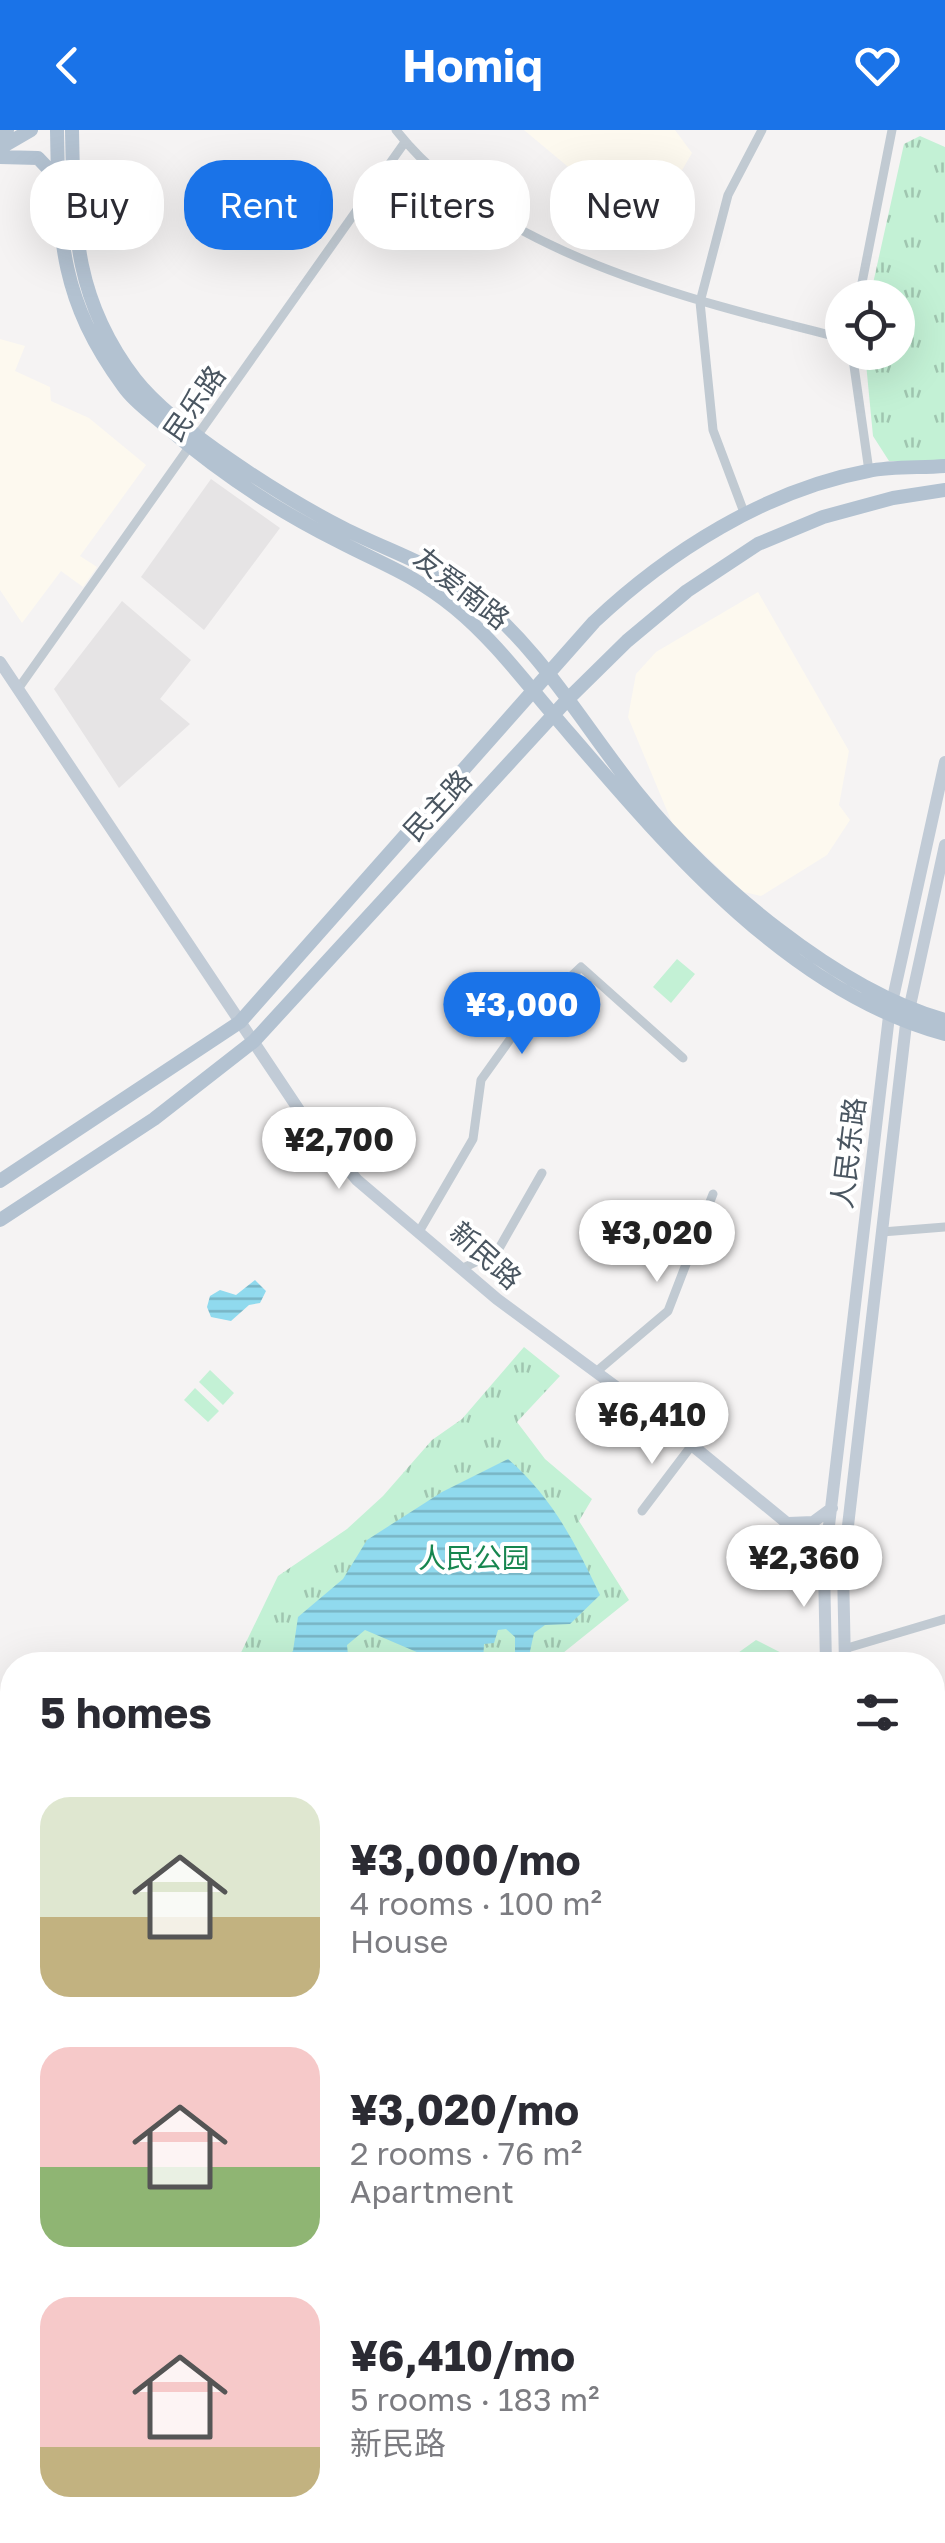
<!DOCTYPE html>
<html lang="en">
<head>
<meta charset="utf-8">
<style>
  body { margin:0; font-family:"Golos Text","Noto Sans SC",sans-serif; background:#f7f7f7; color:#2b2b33; height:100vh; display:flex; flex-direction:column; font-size:38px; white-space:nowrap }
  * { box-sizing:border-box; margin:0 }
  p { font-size:32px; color:#7c7c81 }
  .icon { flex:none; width:55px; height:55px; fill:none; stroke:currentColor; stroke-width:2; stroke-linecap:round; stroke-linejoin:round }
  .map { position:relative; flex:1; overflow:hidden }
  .drawer { position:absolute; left:0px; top:1522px; width:945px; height:892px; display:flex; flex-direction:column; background:#fff; border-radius:40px 40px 0 0; box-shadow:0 10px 40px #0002 }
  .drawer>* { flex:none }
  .banner { position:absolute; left:30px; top:30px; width:885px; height:90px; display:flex; gap:20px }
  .buttons { position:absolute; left:825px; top:150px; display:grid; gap:20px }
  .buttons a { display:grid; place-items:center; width:90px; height:90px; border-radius:50%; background:#fff; box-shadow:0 10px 40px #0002; font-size:50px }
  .price { position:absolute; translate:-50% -85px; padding:0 22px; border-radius:35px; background:#fff; color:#222; font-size:32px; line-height:65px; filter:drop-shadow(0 2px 5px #0008) }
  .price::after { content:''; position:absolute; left:50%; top:60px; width:30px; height:22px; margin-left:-15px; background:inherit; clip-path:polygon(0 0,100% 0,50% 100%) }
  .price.current { background:#1a73e8; color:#fff }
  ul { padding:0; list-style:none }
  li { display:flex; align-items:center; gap:30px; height:250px; padding:0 40px }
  li span { display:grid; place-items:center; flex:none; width:280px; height:200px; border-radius:30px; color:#555 }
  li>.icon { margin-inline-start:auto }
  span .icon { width:120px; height:120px; fill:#fffc; stroke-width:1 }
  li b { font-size:42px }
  h2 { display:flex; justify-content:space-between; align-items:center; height:120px; padding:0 40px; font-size:42px }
  .chip { padding:0 35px; border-radius:40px; background:#fff; box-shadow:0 10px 40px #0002; font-size:35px; line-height:90px }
  .chip.current { background:#1a73e8; color:#fff }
  header { display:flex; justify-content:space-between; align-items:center; height:130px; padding:0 40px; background:#1a73e8; color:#fff; font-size:45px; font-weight:700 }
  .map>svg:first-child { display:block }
  .commercial { fill:#fdf9ef }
  .education { fill:#e6e4e5 }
  .park { fill:url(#park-tufts) }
  .pitch { fill:#c3f1d5 }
  .water { fill:url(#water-rules); fill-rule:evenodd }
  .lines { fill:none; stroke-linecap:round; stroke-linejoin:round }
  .street { stroke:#c1cad2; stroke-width:9 }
  .secondary { stroke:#c1cbd6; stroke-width:12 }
  .primary { stroke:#b3c2d1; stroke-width:14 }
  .labels { text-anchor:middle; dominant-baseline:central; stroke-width:8; stroke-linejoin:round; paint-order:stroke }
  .street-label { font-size:28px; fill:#4a5661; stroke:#fff }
  .park-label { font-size:28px; fill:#17864f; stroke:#fff }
</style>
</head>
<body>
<header><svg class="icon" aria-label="back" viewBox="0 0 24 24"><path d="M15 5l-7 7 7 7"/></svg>Homiq<svg class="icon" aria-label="heart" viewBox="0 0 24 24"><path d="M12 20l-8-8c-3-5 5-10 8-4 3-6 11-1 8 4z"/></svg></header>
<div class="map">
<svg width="945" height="2413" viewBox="0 0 945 2413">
  <defs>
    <pattern id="park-tufts" width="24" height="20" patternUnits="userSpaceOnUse" patternTransform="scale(2.5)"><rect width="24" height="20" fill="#c3f1d5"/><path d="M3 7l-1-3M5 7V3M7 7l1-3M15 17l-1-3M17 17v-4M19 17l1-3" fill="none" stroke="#a0c6b0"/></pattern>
    <pattern id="water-rules" width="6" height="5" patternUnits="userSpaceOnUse" patternTransform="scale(2.5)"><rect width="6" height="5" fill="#90daee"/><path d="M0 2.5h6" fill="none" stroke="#78b4c4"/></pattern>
  </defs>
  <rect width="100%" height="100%" fill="#f5f3f3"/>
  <path class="commercial" d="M524,0H675L692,23L646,102Z
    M0,209L25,216L15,241L50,257L51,271L89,288L146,335L80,426L97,437L83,457L61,441L22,493L0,460Z
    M758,462L849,621L839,675L850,690L827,725L761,766L744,762L673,695L628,587L636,544L656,522Z"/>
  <path class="education" d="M211,349L280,398L204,500L141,447Z
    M122,471L191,530L160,569L190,594L119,658L54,559Z"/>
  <path class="park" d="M920,6L945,17V332L889,331L873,306L865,223L898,222V168L870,167L904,14Z
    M524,1217L560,1246L517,1292L545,1329L592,1369L579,1391L629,1470L558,1527L563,1535H235L278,1446L347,1399L383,1366L432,1310L462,1289Z
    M756,1510L805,1535H721Z
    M36,2402H876V2413H32Z"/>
  <path class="pitch" d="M677,829L695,844L671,873L653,857Z
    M210,1240L234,1263L223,1275L199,1252Z
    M195,1258L219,1281L208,1292L184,1270Z
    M932,2039L945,2060V2137L933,2175Z"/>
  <path class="water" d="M255,1150L266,1161L260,1173L249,1175L231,1191L211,1187L207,1177L210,1166L220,1160L236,1165Z
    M508,1329C553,1368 575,1413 600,1465L570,1494L545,1495L534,1503L527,1535H420L419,1523L365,1500L347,1515L349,1535H279L293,1521L298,1487L343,1449L367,1410L442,1362ZM506,1499L515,1507V1534L483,1532L484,1514L494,1513L498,1500Z"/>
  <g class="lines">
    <path class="street" d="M396,0C492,123 697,172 842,208
      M859,168L892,0
      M852,222L869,341
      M745,385L713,300L700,172L728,65L762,0
      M18,559L405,12
      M420,1100L473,1009L481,950L521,894L581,837L683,928
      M882,1102L945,1097
      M463,1138L497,1122L542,1043
      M596,1242L668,1181L713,1064
      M642,1381L692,1315
      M753,1439L789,1393
      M844,1519L945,1489
      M0,1824L12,1828
      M0,2119L12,2145
      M0,2346L12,2350
      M14,2413L18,2402"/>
    <path class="secondary" d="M0,532L301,983L357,1050L497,1169L665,1293L843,1439
      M789,1393L813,1392L832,1378
      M826,1535L824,1438L889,886L945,632
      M845,1535L843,1439L906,894L945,715
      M932,1904L945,1954
      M932,1981L945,2031"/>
    <path class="primary" d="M57,0C59,106 58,167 124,257C135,273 154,285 168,298C219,342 278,381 338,411C384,435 413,444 455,478C495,511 524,551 557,589C661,710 785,861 945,904
      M72,0C74,97 73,168 135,249C174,299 286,369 343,398C386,420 432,434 470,463C541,518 584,597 639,665C708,751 838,861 945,890
      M0,4L7,0
      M0,18L31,0
      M0,27L38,28L58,49
      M0,1051L240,892L594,492C668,422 766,360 868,341C893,336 920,338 945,336
      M0,1090L154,989L254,911L567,570L627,511L687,461L758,414L823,387L893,368L945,360"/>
  </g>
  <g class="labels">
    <g class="street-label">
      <text transform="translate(194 273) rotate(-55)">民乐路</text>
      <text transform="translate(462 458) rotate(38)">友爱南路</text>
      <text transform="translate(437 675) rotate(-47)">民主路</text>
      <text transform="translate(848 1023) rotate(-83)">人民东路</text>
      <text transform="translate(486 1125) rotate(42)">新民路</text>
    </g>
    <g class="park-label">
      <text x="474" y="1427">人民公园</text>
    </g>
  </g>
</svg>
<div class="buttons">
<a><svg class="icon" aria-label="locate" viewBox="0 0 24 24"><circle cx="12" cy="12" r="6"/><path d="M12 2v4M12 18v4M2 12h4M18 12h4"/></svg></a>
</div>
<b class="price current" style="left:522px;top:927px">¥3,000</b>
<b class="price" style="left:339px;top:1062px">¥2,700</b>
<b class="price" style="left:657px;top:1155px">¥3,020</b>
<b class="price" style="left:652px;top:1337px">¥6,410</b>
<b class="price" style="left:804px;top:1480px">¥2,360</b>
<div class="banner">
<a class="chip">Buy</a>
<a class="chip current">Rent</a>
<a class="chip">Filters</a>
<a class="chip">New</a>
</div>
<section class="drawer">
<h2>5 homes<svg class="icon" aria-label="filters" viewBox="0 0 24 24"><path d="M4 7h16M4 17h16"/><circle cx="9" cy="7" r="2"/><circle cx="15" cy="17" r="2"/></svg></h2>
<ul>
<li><span style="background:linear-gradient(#dfe7d0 60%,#c2b280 0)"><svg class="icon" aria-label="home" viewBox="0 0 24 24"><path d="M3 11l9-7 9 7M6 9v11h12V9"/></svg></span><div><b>¥3,000/mo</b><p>4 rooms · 100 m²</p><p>House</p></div></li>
<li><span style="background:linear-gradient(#f6c9c9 60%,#8fb573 0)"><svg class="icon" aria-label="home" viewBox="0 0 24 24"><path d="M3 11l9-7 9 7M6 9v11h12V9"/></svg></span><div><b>¥3,020/mo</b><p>2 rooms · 76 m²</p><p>Apartment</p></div></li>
<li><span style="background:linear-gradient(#f6c9c9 75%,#c2b280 0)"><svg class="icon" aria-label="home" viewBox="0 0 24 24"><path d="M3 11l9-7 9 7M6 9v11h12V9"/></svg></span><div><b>¥6,410/mo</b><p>5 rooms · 183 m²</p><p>新民路</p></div></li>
</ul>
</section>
</div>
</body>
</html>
